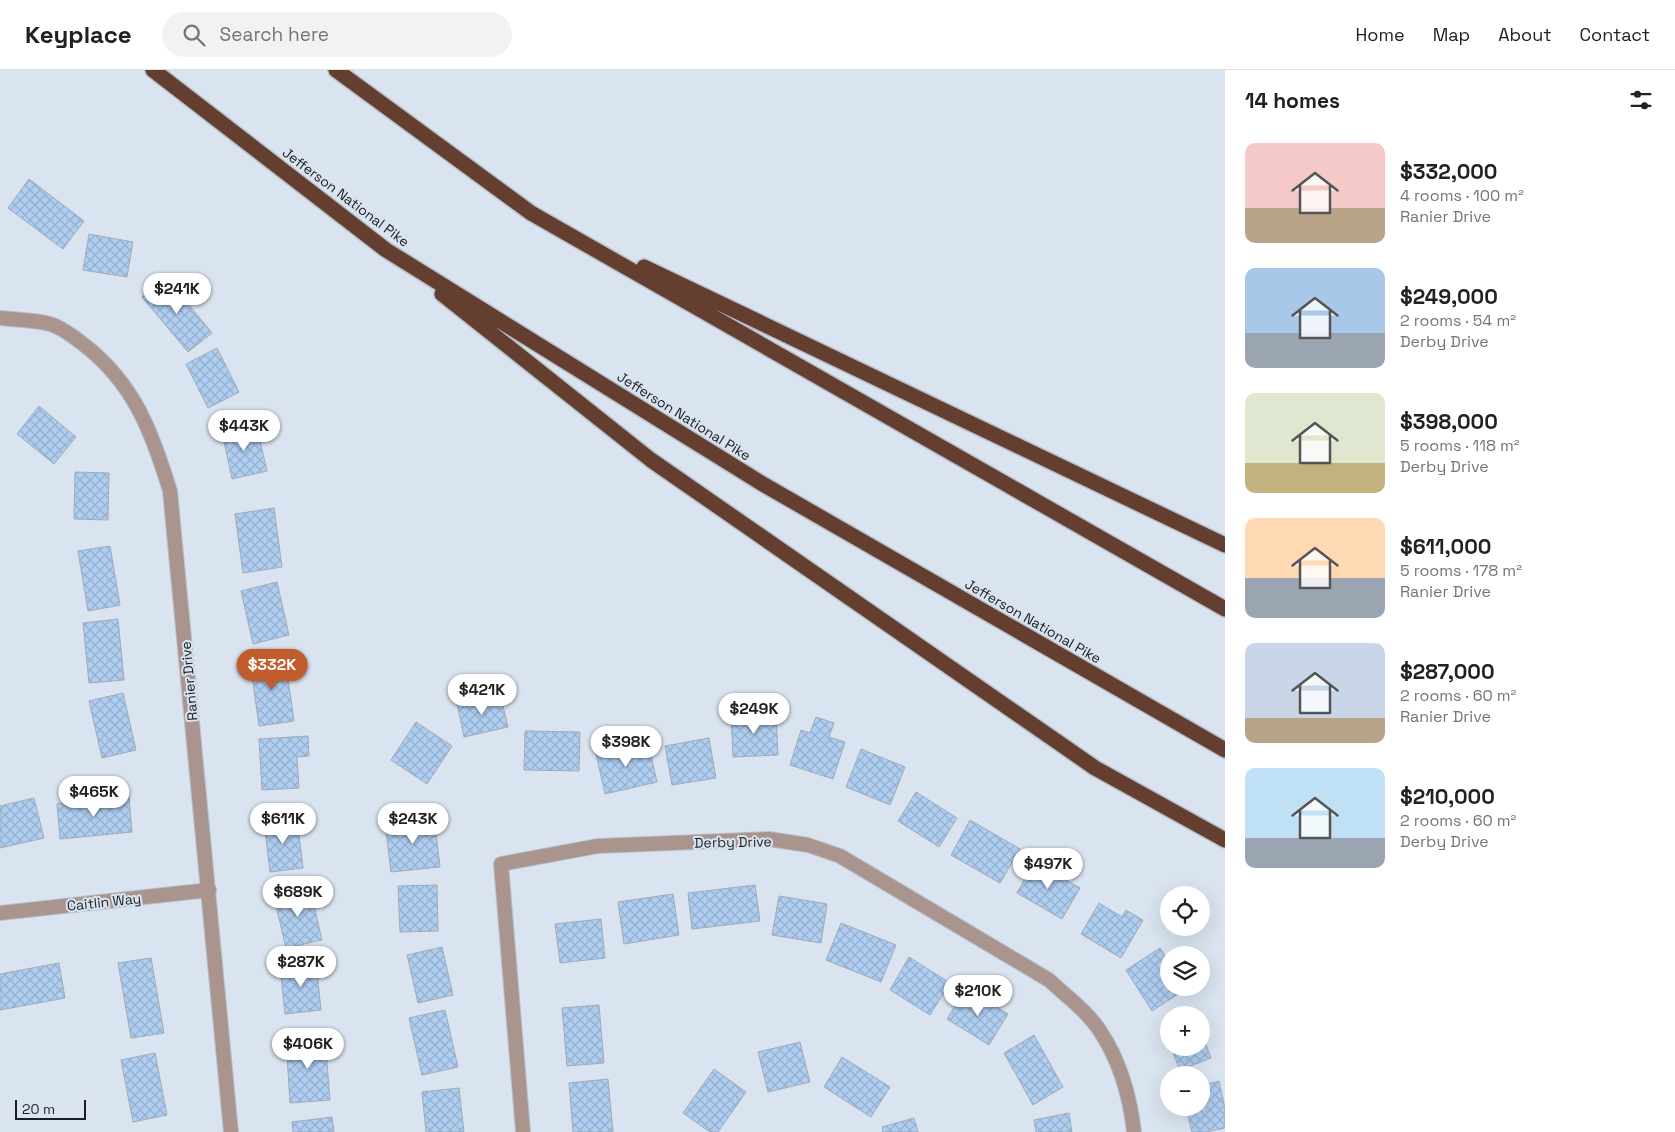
<!DOCTYPE html>
<html lang="en">
<head>
<meta charset="utf-8">
<style>
  body { margin:0; font-family:"Space Grotesk",sans-serif; background:#f2f2f2; color:#202124; height:100vh; display:flex; flex-direction:column; font-size:19px; white-space:nowrap }
  * { box-sizing:border-box; margin:0 }
  p { font-size:16px; color:#757577 }
  .icon { flex:none; width:28px; height:28px; fill:none; stroke:currentColor; stroke-width:2; stroke-linecap:round; stroke-linejoin:round }
  .map { position:relative; flex:1; overflow:hidden }
  .side { display:flex; flex-direction:column; background:#fff; width:450px }
  .side>* { flex:none }
  .tools { position:absolute; left:1160px; top:816px; display:grid; gap:10px }
  .tools a { display:grid; place-items:center; width:50px; height:50px; border-radius:50%; background:#fff; box-shadow:0 5px 20px #0002; font-size:25px }
  .scale { position:absolute; left:15px; bottom:12px; width:71px; box-sizing:border-box; padding-left:5px; border:2px solid #1a1e22; border-top:0; font-size:14px; line-height:18px; white-space:nowrap; color:#1a1e22; -webkit-text-stroke:4px #d9e4f0; paint-order:stroke }
  .price { position:absolute; translate:-50% -42px; padding:0 11px; border-radius:18px; background:#fff; color:#222; font-size:16px; line-height:32px; filter:drop-shadow(0 1px 2px #0008) }
  .price::after { content:''; position:absolute; left:50%; top:30px; width:15px; height:11px; margin-left:-8px; background:inherit; clip-path:polygon(0 0,100% 0,50% 100%) }
  .price.selected { background:#c25c2d; color:#fff }
  ul { padding:0; list-style:none }
  li { display:flex; align-items:center; gap:15px; height:125px; padding:0 20px }
  li span { display:grid; place-items:center; flex:none; width:140px; height:100px; border-radius:10px; color:#555 }
  li>.icon { margin-inline-start:auto }
  span .icon { width:60px; height:60px; fill:#fffc; stroke-width:1 }
  li b { font-size:21px }
  h2 { display:flex; justify-content:space-between; align-items:center; height:60px; padding:0 20px; font-size:21px }
  header { display:flex; align-items:center; gap:30px; box-sizing:border-box; height:70px; padding:0 25px; background:#fff; border-bottom:1px solid #e0e0e0 }
  header strong { font-size:24px }
  nav { display:flex; gap:28px; margin-inline-start:auto; font-size:18px }
  .search { width:350px; height:45px; background:#f2f2f2; display:flex; align-items:center; gap:12px; box-sizing:border-box; padding:0 18px; border-radius:28px; color:#757577; font-size:19px }
  main { display:flex; flex:1; min-height:0 }
  .map>svg:first-child { display:block }
  .building { fill:url(#building-cross-hatch); stroke:#a1abb7 }
  .lines { fill:none; stroke-linecap:round; stroke-linejoin:round }
  .minor-casing { stroke:#b7c0cb; stroke-width:16 }
  .motorway-casing { stroke:#b7c0cb; stroke-width:18 }
  .minor { stroke:#a9958d; stroke-width:14 }
  .motorway { stroke:#643e2e; stroke-width:15 }
  .labels { text-anchor:middle; dominant-baseline:central; stroke-width:4; stroke-linejoin:round; paint-order:stroke }
  .street-label { font-size:14px; fill:#1a1e22; stroke:#d9e4f0 }
</style>
</head>
<body>
<header>
<strong>Keyplace</strong>
<div class="search"><svg class="icon" aria-label="search" viewBox="0 0 24 24"><circle cx="10" cy="10" r="6"/><path d="M15 15l6 6"/></svg>Search here</div>
<nav><a>Home</a><a>Map</a><a>About</a><a>Contact</a></nav>
</header>
<main>
<div class="map">
<svg width="1225" height="1062" viewBox="0 0 1225 1062">
  <defs>
    <pattern id="building-cross-hatch" width="8" height="8" patternUnits="userSpaceOnUse" patternTransform="scale(1.25)"><rect width="8" height="8" fill="#aecdf0"/><path d="M0 0l8 8M0 8l8-8" fill="none" stroke="#95b0ce"/></pattern>
  </defs>
  <rect width="100%" height="100%" fill="#d9e4f0"/>
  <path class="building" d="M29,109L84,151L63,179L8,138Z
    M89,164L133,172L127,207L83,200Z
    M166,207L212,263L188,282L142,227Z
    M217,278L239,322L208,338L186,294Z
    M39,336L76,367L54,394L17,364Z
    M256,354L267,401L232,409L222,362Z
    M75,402L109,403L108,450L74,449Z
    M274,438L282,497L243,503L235,444Z
    M110,476L120,535L88,541L78,481Z
    M277,512L289,565L253,574L241,521Z
    M118,549L124,610L89,613L83,553Z
    M285,587L294,651L259,656L250,591Z
    M123,623L136,680L102,688L89,631Z
    M500,624L508,657L464,667L457,634Z
    M776,643L778,685L733,687L731,645Z
    M816,647L834,653L829,667L845,672L833,709L790,695L801,660L810,663Z
    M416,652L452,676L427,714L391,690Z
    M525,661L580,662L579,701L524,700Z
    M308,666L309,686L297,687L299,718L262,720L259,669Z
    M709,668L716,708L672,715L665,676Z
    M648,672L657,712L605,724L596,684Z
    M861,679L905,697L890,735L846,717Z
    M916,722L957,748L939,777L898,751Z
    M129,727L132,762L60,769L57,734Z
    M34,728L44,768L0,778V736Z
    M297,748L303,798L270,802L264,752Z
    M434,748L440,797L391,802L385,754Z
    M970,750L1020,779L1000,813L951,785Z
    M1034,792L1080,818L1062,849L1017,823Z
    M437,815L438,861L400,862L398,816Z
    M755,815L760,851L692,859L688,823Z
    M310,818L322,870L286,878L274,827Z
    M673,824L679,865L624,874L618,832Z
    M779,826L827,834L821,873L772,865Z
    M1099,833L1122,847L1126,840L1143,850L1121,888L1081,864Z
    M601,849L605,888L560,893L555,854Z
    M841,853L896,875L881,912L826,890Z
    M442,877L453,925L418,933L407,885Z
    M1160,878L1169,892V918H1185L1186,919L1152,941L1126,900Z
    M909,887L950,913L930,945L890,920Z
    M151,888L164,963L131,968L118,893Z
    M316,892L321,940L285,944L280,897Z
    M59,893L65,928L0,940V904Z
    M966,918L1008,944L989,975L947,949Z
    M599,935L604,993L567,996L562,938Z
    M445,940L458,997L422,1005L409,948Z
    M1169,953V972L1163,956Z
    M1201,961L1211,988L1180,1000L1171,978H1201Z
    M1034,965L1063,1017L1033,1035L1004,983Z
    M325,967L330,1030L290,1033L286,969Z
    M800,972L810,1012L768,1022L758,982Z
    M155,983L167,1045L133,1052L121,990Z
    M842,987L890,1017L871,1047L824,1017Z
    M714,999L746,1022L718,1062H710L683,1043Z
    M608,1009L613,1062H573L569,1013Z
    M1219,1011L1225,1038V1058L1206,1062H1192L1186,1038H1201V1016Z
    M459,1018L464,1062H426L422,1022Z
    M1069,1043L1072,1062H1036L1034,1050Z
    M332,1047L334,1062H293L292,1052Z
    M914,1048L918,1062H883L882,1057Z"/>
  <g class="lines">
    <defs>
      <path id="minor" d="M1,248C17,250 35,250 50,254C61,257 74,267 83,274C134,313 152,362 170,421L231,1062
        M0,843L209,820
        M523,1062L501,794L598,776L769,769L808,775L840,786L1049,910C1066,926 1087,941 1100,961C1120,991 1130,1027 1134,1062"/>
      <path id="motorway" d="M153,0L386,180L761,413L1225,680
        M336,0L531,143L1225,539
        M644,197L1225,475
        M442,224L651,390L1095,698L1225,770"/>
    </defs>
    <use href="#minor" class="minor-casing"/>
    <use href="#motorway" class="motorway-casing"/>
    <use href="#minor" class="minor"/>
    <use href="#motorway" class="motorway"/>
  </g>
  <g class="labels">
    <g class="street-label">
      <text transform="translate(346 127) rotate(37)">Jefferson National Pike</text>
      <text transform="translate(684 346) rotate(32)">Jefferson National Pike</text>
      <text transform="translate(1033 551) rotate(30)">Jefferson National Pike</text>
      <text transform="translate(189 611) rotate(-95)">Ranier Drive</text>
      <text transform="translate(733 772) rotate(-1)">Derby Drive</text>
      <text transform="translate(104 832) rotate(-6)">Caitlin Way</text>
    </g>
  </g>
</svg>
<div class="tools">
<a><svg class="icon" aria-label="locate" viewBox="0 0 24 24"><circle cx="12" cy="12" r="6"/><path d="M12 2v4M12 18v4M2 12h4M18 12h4"/></svg></a>
<a><svg class="icon" aria-label="layers" viewBox="0 0 24 24"><path d="M12 4l9 5-9 5-9-5zM3 14l9 5 9-5"/></svg></a>
<a>+</a>
<a>−</a>
</div>
<div class="scale">20 m</div>
<b class="price" style="left:177px;top:245px">$241K</b>
<b class="price" style="left:244px;top:382px">$443K</b>
<b class="price selected" style="left:272px;top:621px">$332K</b>
<b class="price" style="left:482px;top:646px">$421K</b>
<b class="price" style="left:754px;top:665px">$249K</b>
<b class="price" style="left:626px;top:698px">$398K</b>
<b class="price" style="left:94px;top:748px">$465K</b>
<b class="price" style="left:283px;top:775px">$611K</b>
<b class="price" style="left:413px;top:775px">$243K</b>
<b class="price" style="left:1048px;top:820px">$497K</b>
<b class="price" style="left:298px;top:848px">$689K</b>
<b class="price" style="left:301px;top:918px">$287K</b>
<b class="price" style="left:978px;top:947px">$210K</b>
<b class="price" style="left:308px;top:1000px">$406K</b>
</div>
<section class="side">
<h2>14 homes<svg class="icon" aria-label="filters" viewBox="0 0 24 24"><path d="M4 7h16M4 17h16"/><circle cx="9" cy="7" r="2"/><circle cx="15" cy="17" r="2"/></svg></h2>
<ul>
<li><span style="background:linear-gradient(#f6c9c9 65%,#b9a48a 0)"><svg class="icon" aria-label="home" viewBox="0 0 24 24"><path d="M3 11l9-7 9 7M6 9v11h12V9"/></svg></span><div><b>$332,000</b><p>4 rooms · 100 m²</p><p>Ranier Drive</p></div></li>
<li><span style="background:linear-gradient(#a9c7e8 65%,#9aa5b1 0)"><svg class="icon" aria-label="home" viewBox="0 0 24 24"><path d="M3 11l9-7 9 7M6 9v11h12V9"/></svg></span><div><b>$249,000</b><p>2 rooms · 54 m²</p><p>Derby Drive</p></div></li>
<li><span style="background:linear-gradient(#dfe7d0 70%,#c2b280 0)"><svg class="icon" aria-label="home" viewBox="0 0 24 24"><path d="M3 11l9-7 9 7M6 9v11h12V9"/></svg></span><div><b>$398,000</b><p>5 rooms · 118 m²</p><p>Derby Drive</p></div></li>
<li><span style="background:linear-gradient(#ffd9b3 60%,#9aa5b1 0)"><svg class="icon" aria-label="home" viewBox="0 0 24 24"><path d="M3 11l9-7 9 7M6 9v11h12V9"/></svg></span><div><b>$611,000</b><p>5 rooms · 178 m²</p><p>Ranier Drive</p></div></li>
<li><span style="background:linear-gradient(#c9d6e8 75%,#b9a48a 0)"><svg class="icon" aria-label="home" viewBox="0 0 24 24"><path d="M3 11l9-7 9 7M6 9v11h12V9"/></svg></span><div><b>$287,000</b><p>2 rooms · 60 m²</p><p>Ranier Drive</p></div></li>
<li><span style="background:linear-gradient(#bfe0f5 70%,#9aa5b1 0)"><svg class="icon" aria-label="home" viewBox="0 0 24 24"><path d="M3 11l9-7 9 7M6 9v11h12V9"/></svg></span><div><b>$210,000</b><p>2 rooms · 60 m²</p><p>Derby Drive</p></div></li>
</ul>
</section>
</main>
</body>
</html>
